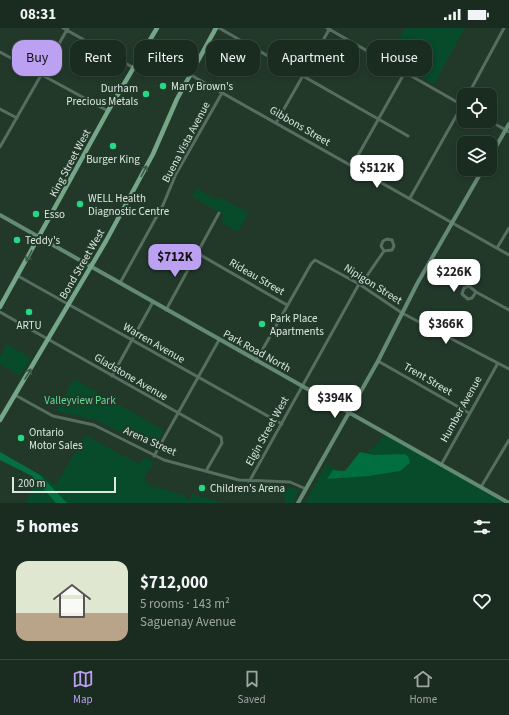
<!DOCTYPE html>
<html lang="en">
<head>
<meta charset="utf-8">
<style>
  body { margin:0; font-family:"Source Sans 3",sans-serif; background:#27372d; color:#f1f3f6; height:100vh; display:flex; flex-direction:column; font-size:15px; white-space:nowrap }
  * { box-sizing:border-box; margin:0 }
  p { font-size:13px; color:#9fa7a5 }
  .icon { flex:none; width:22px; height:22px; fill:none; stroke:currentColor; stroke-width:2; stroke-linecap:round; stroke-linejoin:round }
  .map { position:relative; height:475px; overflow:hidden }
  .sheet { display:flex; flex-direction:column; background:#1a2b20; flex:1 }
  .sheet>* { flex:none }
  .hud { position:absolute; left:12px; top:12px; width:485px; height:36px; display:flex; gap:8px }
  .controls { position:absolute; left:457px; top:60px; display:grid; gap:8px }
  .controls a { display:grid; place-items:center; width:40px; height:40px; border-radius:8px; background:#1a2b20; box-shadow:0 2px 6px #0003,0 0 0 1px #38473e; font-size:20px }
  .scale { position:absolute; left:12px; bottom:10px; width:104px; box-sizing:border-box; padding-left:4px; border:2px solid #dbe8df; border-top:0; font-size:11px; line-height:14px; white-space:nowrap; color:#dbe8df; -webkit-text-stroke:3px #22392a; paint-order:stroke }
  .price { position:absolute; translate:-50% -34px; padding:0 9px; border-radius:8px; background:#fff; color:#222; font-size:13px; line-height:26px; filter:drop-shadow(0 1px 2px #0008) }
  .price::after { content:''; position:absolute; left:50%; top:24px; width:12px; height:9px; margin-left:-6px; background:inherit; clip-path:polygon(0 0,100% 0,50% 100%) }
  .price.active { background:#bca0f2; color:#111 }
  ul { padding:0; list-style:none }
  li { display:flex; align-items:center; gap:12px; height:100px; padding:0 16px }
  li span { display:grid; place-items:center; flex:none; width:112px; height:80px; border-radius:12px; color:#555 }
  li>.icon { margin-inline-start:auto }
  span .icon { width:48px; height:48px; fill:#fffc; stroke-width:1 }
  li b { font-size:17px }
  h2 { display:flex; justify-content:space-between; align-items:center; height:48px; padding:0 16px; font-size:17px }
  .pill { padding:0 14px; border-radius:12px; background:#1a2b20; box-shadow:0 2px 6px #0003,0 0 0 1px #38473e; font-size:14px; line-height:36px }
  .pill.active { background:#bca0f2; color:#111 }
  .status { display:flex; justify-content:space-between; align-items:center; height:28px; padding:0 20px; background:#1a2b20; direction:ltr }
  .status svg { height:11px; fill:currentColor }
  .menu { display:flex; justify-content:space-around; align-items:center; height:56px; border-top:1px solid #38473e; background:#1a2b20; font-size:11px; color:#9fa7a5 }
  .menu a { display:grid; justify-items:center; gap:2px }
  .menu .active { color:#bca0f2 }
  .map>svg:first-child { display:block }
  .green { fill:#074b2b }
  .forest { fill:#006e3f }
  .water { fill:#047041 }
  .lines { fill:none; stroke-linecap:round; stroke-linejoin:round }
  .minor { stroke:#566e5f; stroke-width:3 }
  .secondary { stroke:#658a73; stroke-width:4 }
  .primary { stroke:#74a687; stroke-width:4.5 }
  .oneway { stroke:#3b5a46 }
  .poi-dot { fill:#26d885; stroke:#22392a; stroke-width:1.5 }
  .labels { text-anchor:middle; dominant-baseline:central; stroke-width:4; stroke-linejoin:round; paint-order:stroke }
  .poi-label { font-size:11px; fill:#dbe8df; stroke:#22392a; text-anchor:start }
  .street-label { font-size:11px; fill:#dbe8df; stroke:#22392a }
  .park-label { font-size:11px; fill:#65db98; stroke:#22392a }
</style>
</head>
<body>
<div class="status"><b>08:31</b><svg viewBox="0 0 49 12"><path d="M0 12V9h3v3zM5 12V6h3v6zM10 12V3h3v9zM15 12V0h3v12zM26 1h20v11H26zM47 4h2v5h-2z"/></svg></div>
<div class="map">
<svg width="509" height="475" viewBox="0 0 509 475">
  <rect width="100%" height="100%" fill="#22392a"/>
  <path class="green" d="M405,0H465L434,56L388,30Z
    M196,160L217,172L219,169L249,185L238,204L221,194L224,187L192,169Z
    M7,316L31,330L20,348L0,336V329Z
    M74,351L164,402L154,420L96,392L56,383Z
    M388,406L504,475H305L326,436L347,447L383,409L385,410Z
    M87,408L139,436L144,429L153,434L151,441H148L144,452L147,453L146,456L186,468L187,472H190L192,466L223,475H25L40,446L56,457L83,410Z
    M291,460L299,462L293,475H286L285,470L275,461Z"/>
  <path class="forest" d="M360,424L374,427L405,426L409,430L410,435L400,443L369,448L327,451L333,442L345,443Z"/>
  <path class="water" d="M0,424L40,447L67,475H56L32,448L0,432Z"/>
  <g class="lines">
    <path class="minor" d="M63,0L134,40
      M219,0L408,108
      M327,0L464,78
      M147,17L196,50L509,227
      M0,24L108,83
      M468,67L504,0
      M0,81L17,90
      M490,93L509,104
      M276,95L330,0
      M0,119L68,0
      M352,138L405,44
      M410,170L464,74
      M497,220L509,200
      M197,225L287,277
      M18,248L282,396
      M120,255L163,177L176,146L222,65
      M476,264L472,270L468,271L462,266L464,260L469,258L476,264L509,282
      M166,282L219,185
      M0,284L221,409L222,415L206,443
      M256,333L311,236L315,232L359,256L402,285L509,341
      M378,333L469,385
      M112,348L153,274
      M15,367L53,388L94,397L164,432L239,452L290,454L306,461
      M154,428L219,312
      M441,437L498,335
      M249,454L359,256L364,252L384,223L381,218L383,213L387,211L392,212L394,218L392,222L384,223
      M481,459L509,412"/>
    <path class="secondary" d="M490,129L509,96
      M0,187L509,475
      M298,475L378,333L417,256L483,141"/>
    <path class="primary" d="M0,279L108,83L157,0
      M0,392L106,213L153,126L177,71L216,0"/>
  </g>
  <defs><path id="oneway-shaft" d="M-6 0H5M1.5-3L5.5 0L1.5 3" fill="none" stroke-width="1.6" stroke-linecap="round" stroke-linejoin="round"/></defs>
  <g class="oneway">
    <use href="#oneway-shaft" transform="translate(144 143) rotate(-62)"/>
    <use href="#oneway-shaft" transform="translate(29 228) rotate(118)"/>
    <use href="#oneway-shaft" transform="translate(28 346) rotate(-59)"/>
  </g>
  <g class="poi-dot">
    <circle cx="163" cy="58" r="4"/>
    <circle cx="146" cy="66" r="4"/>
    <circle cx="113" cy="118" r="4"/>
    <circle cx="80" cy="176" r="4"/>
    <circle cx="36" cy="186" r="4"/>
    <circle cx="17" cy="212" r="4"/>
    <circle cx="29" cy="284" r="4"/>
    <circle cx="262" cy="296" r="4"/>
    <circle cx="21" cy="410" r="4"/>
    <circle cx="202" cy="460" r="4"/>
  </g>
  <g class="labels">
    <g class="poi-label">
      <text x="171" y="58">Mary Brown's</text>
      <text x="138" y="60" text-anchor="end">Durham<tspan x="138" dy="13">Precious Metals</tspan></text>
      <text x="113" y="131" text-anchor="middle">Burger King</text>
      <text x="88" y="170">WELL Health<tspan x="88" dy="13">Diagnostic Centre</tspan></text>
      <text x="44" y="186">Esso</text>
      <text x="25" y="212">Teddy's</text>
      <text x="270" y="290">Park Place<tspan x="270" dy="13">Apartments</tspan></text>
      <text x="29" y="297" text-anchor="middle">ARTU</text>
      <text x="29" y="404">Ontario<tspan x="29" dy="13">Motor Sales</tspan></text>
      <text x="210" y="460">Children's Arena</text>
    </g>
    <g class="street-label">
      <text transform="translate(300 98) rotate(30)">Gibbons Street</text>
      <text transform="translate(186 114) rotate(-62)">Buena Vista Avenue</text>
      <text transform="translate(70 135) rotate(-62)">King Street West</text>
      <text transform="translate(82 236) rotate(-60)">Bond Street West</text>
      <text transform="translate(257 249) rotate(30)">Rideau Street</text>
      <text transform="translate(373 256) rotate(32)">Nipigon Street</text>
      <text transform="translate(154 315) rotate(30)">Warren Avenue</text>
      <text transform="translate(257 323) rotate(29)">Park Road North</text>
      <text transform="translate(131 349) rotate(30)">Gladstone Avenue</text>
      <text transform="translate(428 351) rotate(30)">Trent Street</text>
      <text transform="translate(461 381) rotate(-61)">Humber Avenue</text>
      <text transform="translate(267 403) rotate(-61)">Elgin Street West</text>
      <text transform="translate(150 413) rotate(24)">Arena Street</text>
    </g>
    <g class="park-label">
      <text x="80" y="372">Valleyview Park</text>
    </g>
  </g>
</svg>
<div class="controls">
<a><svg class="icon" aria-label="locate" viewBox="0 0 24 24"><circle cx="12" cy="12" r="6"/><path d="M12 2v4M12 18v4M2 12h4M18 12h4"/></svg></a>
<a><svg class="icon" aria-label="layers" viewBox="0 0 24 24"><path d="M12 4l9 5-9 5-9-5zM3 14l9 5 9-5"/></svg></a>
</div>
<div class="scale">200 m</div>
<b class="price" style="left:377px;top:161px">$512K</b>
<b class="price active" style="left:175px;top:250px">$712K</b>
<b class="price" style="left:454px;top:265px">$226K</b>
<b class="price" style="left:446px;top:317px">$366K</b>
<b class="price" style="left:335px;top:391px">$394K</b>
<div class="hud">
<a class="pill active">Buy</a>
<a class="pill">Rent</a>
<a class="pill">Filters</a>
<a class="pill">New</a>
<a class="pill">Apartment</a>
<a class="pill">House</a>
</div>
</div>
<section class="sheet">
<h2>5 homes<svg class="icon" aria-label="filters" viewBox="0 0 24 24"><path d="M4 7h16M4 17h16"/><circle cx="9" cy="7" r="2"/><circle cx="15" cy="17" r="2"/></svg></h2>
<ul>
<li><span style="background:linear-gradient(#dfe7d0 65%,#b9a48a 0)"><svg class="icon" aria-label="home" viewBox="0 0 24 24"><path d="M3 11l9-7 9 7M6 9v11h12V9"/></svg></span><div><b>$712,000</b><p>5 rooms · 143 m²</p><p>Saguenay Avenue</p></div><svg class="icon" aria-label="heart" viewBox="0 0 24 24"><path d="M12 20l-8-8c-3-5 5-10 8-4 3-6 11-1 8 4z"/></svg></li>
</ul>
</section>
<nav class="menu">
<a class="active"><svg class="icon" aria-label="map" viewBox="0 0 24 24"><path d="M3 6l6-2 6 2 6-2v14l-6 2-6-2-6 2zM9 4v14M15 6v14"/></svg>Map</a>
<a><svg class="icon" aria-label="saved" viewBox="0 0 24 24"><path d="M7 4h10v16l-5-4-5 4z"/></svg>Saved</a>
<a><svg class="icon" aria-label="home" viewBox="0 0 24 24"><path d="M3 11l9-7 9 7M6 9v11h12V9"/></svg>Home</a>
</nav>
</body>
</html>
